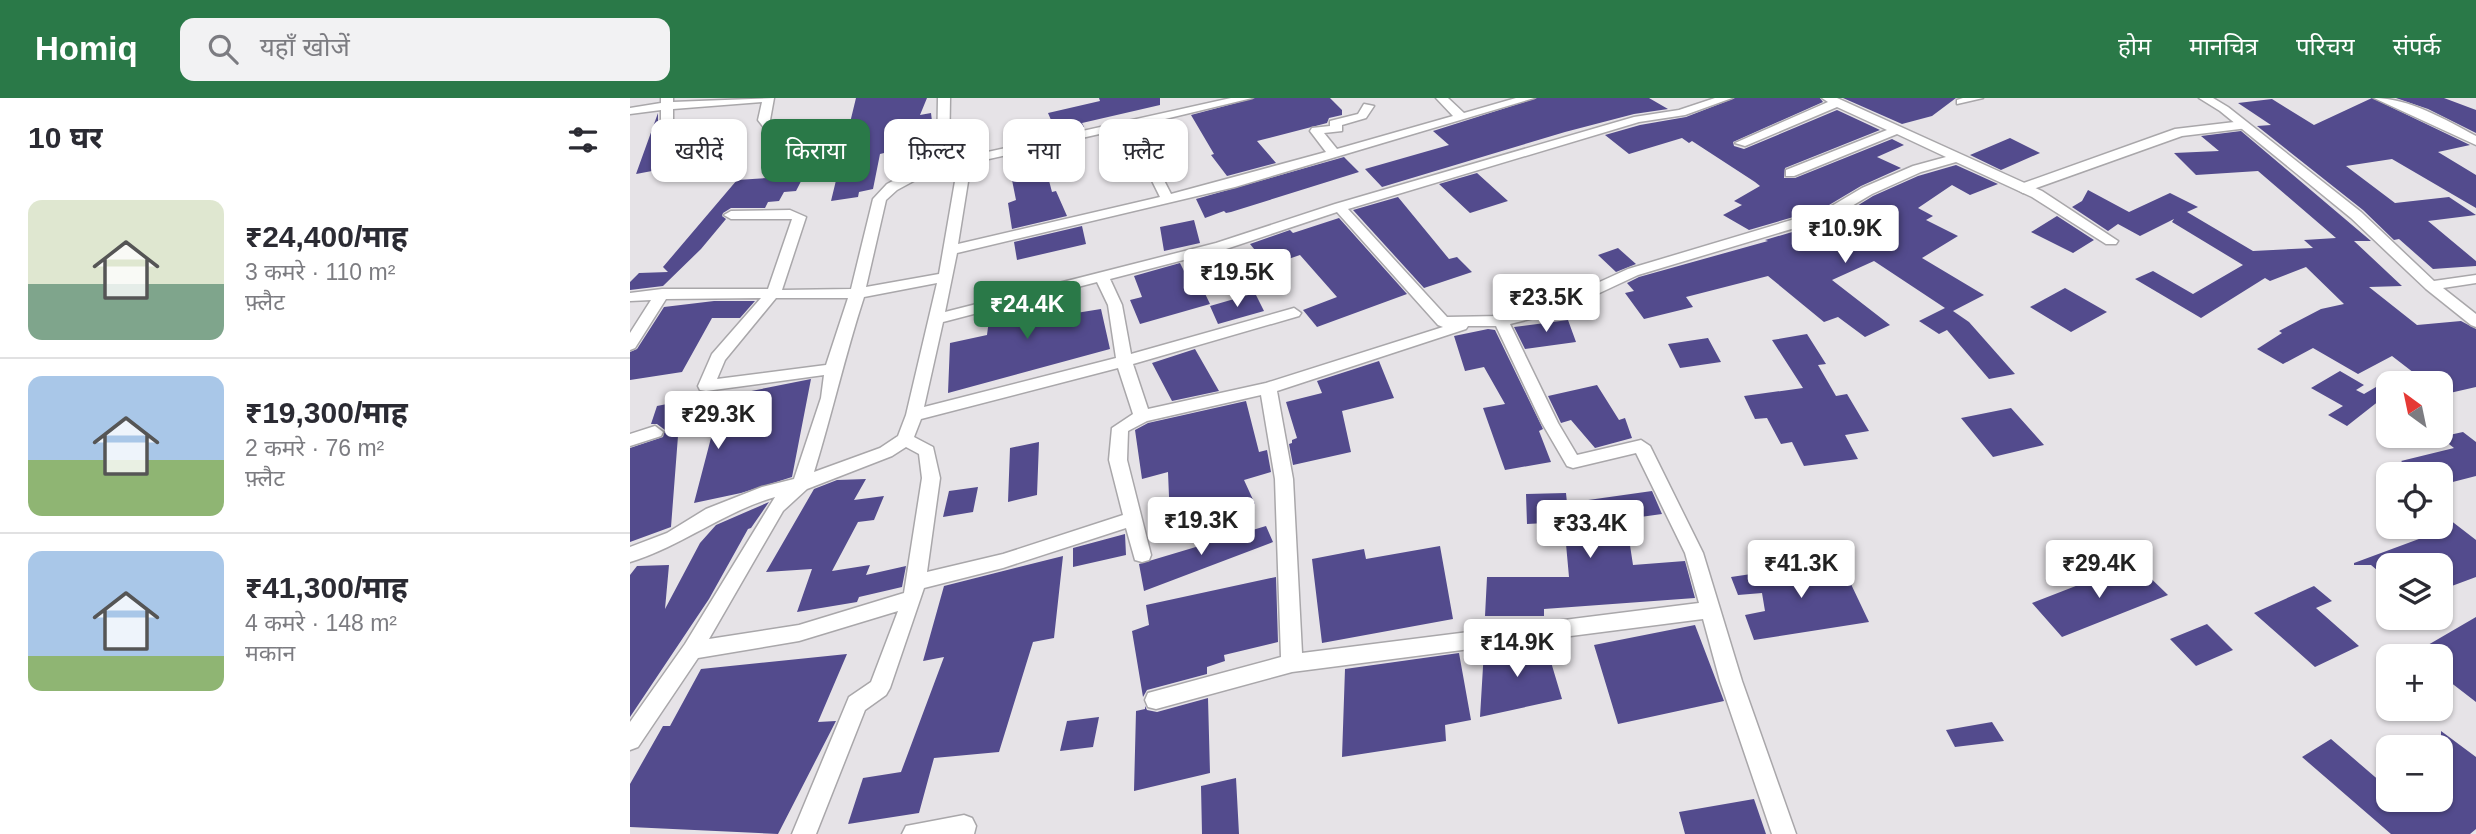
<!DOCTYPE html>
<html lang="hi">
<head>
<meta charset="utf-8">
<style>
  body { margin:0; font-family:Helvetica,"Noto Sans Devanagari",sans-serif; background:#f2f2f3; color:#2b2b33; height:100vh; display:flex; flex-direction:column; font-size:26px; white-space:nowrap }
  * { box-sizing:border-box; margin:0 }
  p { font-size:23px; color:#7c7c81 }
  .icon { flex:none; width:38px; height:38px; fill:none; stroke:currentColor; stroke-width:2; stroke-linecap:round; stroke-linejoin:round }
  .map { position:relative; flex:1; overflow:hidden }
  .drawer { display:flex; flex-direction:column; background:#fff; width:630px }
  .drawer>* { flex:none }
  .hud { position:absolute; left:21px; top:21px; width:665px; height:63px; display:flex; gap:14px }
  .needle { width:46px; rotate:327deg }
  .tools { position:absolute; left:1746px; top:273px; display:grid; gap:14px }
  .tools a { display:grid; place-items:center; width:77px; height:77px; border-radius:14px; background:#fff; box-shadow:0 2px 5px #0004; font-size:35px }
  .price { position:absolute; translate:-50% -60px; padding:0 16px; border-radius:7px; background:#fff; color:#222; font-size:23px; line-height:46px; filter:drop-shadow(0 2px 4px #0008) }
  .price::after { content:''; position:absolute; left:50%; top:42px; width:21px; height:16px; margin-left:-10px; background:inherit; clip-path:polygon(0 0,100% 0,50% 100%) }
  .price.active { background:#2a7948; color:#fff }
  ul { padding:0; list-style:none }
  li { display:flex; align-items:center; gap:21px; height:175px; padding:0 28px }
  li+li { border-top:2px solid #e1e1e2 }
  li span { display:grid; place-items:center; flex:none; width:196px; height:140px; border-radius:14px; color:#555 }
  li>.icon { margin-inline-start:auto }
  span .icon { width:84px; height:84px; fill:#fffc; stroke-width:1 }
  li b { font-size:30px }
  h2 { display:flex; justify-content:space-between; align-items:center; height:84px; padding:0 28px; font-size:30px }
  .tag { padding:0 24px; border-radius:14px; background:#fff; box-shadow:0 2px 5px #0004; font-size:24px; line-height:63px }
  .tag.active { background:#2a7948; color:#fff }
  header { display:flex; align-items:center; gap:42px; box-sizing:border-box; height:98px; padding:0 35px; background:#2a7948; color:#fff }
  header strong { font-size:33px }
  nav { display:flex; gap:38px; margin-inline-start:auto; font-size:24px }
  .search { width:490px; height:63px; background:#f2f2f3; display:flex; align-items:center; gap:18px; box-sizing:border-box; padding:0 24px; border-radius:14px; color:#7c7c81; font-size:26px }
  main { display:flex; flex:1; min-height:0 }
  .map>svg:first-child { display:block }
  .building { fill:#534b8d }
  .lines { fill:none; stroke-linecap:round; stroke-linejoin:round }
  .minor-casing { stroke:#a9a7aa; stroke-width:3 }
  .tertiary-casing { stroke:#a9a7aa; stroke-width:3 }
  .minor { fill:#fff; fill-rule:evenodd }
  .tertiary { fill:#fff; fill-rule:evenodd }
</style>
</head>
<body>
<header>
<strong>Homiq</strong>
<div class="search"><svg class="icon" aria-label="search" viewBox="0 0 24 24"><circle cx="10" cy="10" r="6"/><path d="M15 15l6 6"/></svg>यहाँ खोजें</div>
<nav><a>होम</a><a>मानचित्र</a><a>परिचय</a><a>संपर्क</a></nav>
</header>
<main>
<section class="drawer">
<h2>10 घर<svg class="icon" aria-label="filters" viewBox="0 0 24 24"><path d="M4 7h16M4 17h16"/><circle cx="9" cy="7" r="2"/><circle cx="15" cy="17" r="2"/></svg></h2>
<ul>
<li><span style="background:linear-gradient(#dfe7d0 60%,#7fa58c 0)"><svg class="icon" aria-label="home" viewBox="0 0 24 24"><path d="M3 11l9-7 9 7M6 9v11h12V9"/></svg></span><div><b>₹24,400/माह</b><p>3 कमरे · 110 m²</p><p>फ़्लैट</p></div></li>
<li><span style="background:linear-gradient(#a9c7e8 60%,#8fb573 0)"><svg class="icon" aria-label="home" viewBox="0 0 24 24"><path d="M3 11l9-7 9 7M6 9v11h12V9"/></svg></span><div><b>₹19,300/माह</b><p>2 कमरे · 76 m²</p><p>फ़्लैट</p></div></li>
<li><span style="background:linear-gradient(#a9c7e8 75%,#8fb573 0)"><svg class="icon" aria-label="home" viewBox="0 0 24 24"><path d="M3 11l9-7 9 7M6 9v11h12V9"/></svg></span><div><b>₹41,300/माह</b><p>4 कमरे · 148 m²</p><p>मकान</p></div></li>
</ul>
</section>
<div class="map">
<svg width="1846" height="736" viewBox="0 0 1846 736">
  <rect width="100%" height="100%" fill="#e6e3e7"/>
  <path class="building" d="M226,0H297L290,17L301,15L305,48L289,52L287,47L250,56L243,91L229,94L228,99L201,103Z
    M469,0H530V7L452,25L454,29L427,36L418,15L470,3Z
    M625,0H700L712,12V17L699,20L697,25L627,43L646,65L597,78L581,57L584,56L561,17Z
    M907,0H1019L1038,11L1004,16L935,34L752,89L735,71L819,47L803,33Z
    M1105,0H1190L1193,4L1103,44L1104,48L1114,51L1207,12L1250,32L1155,70L1154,80H1165L1262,41L1274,47L1247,59L1271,70L1231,88L1194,110L1119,132L1093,117L1112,107L1104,103L1130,88L1125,84L1062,43L1059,45L1052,40L999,56L975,37L1010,27L1056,19Z
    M1213,0H1326L1302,18L1272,26Z
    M1742,0L1840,47L1808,54L1846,77V110L1762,61L1716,68L1765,105L1819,99L1846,117L1798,123L1846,163V168L1803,171L1769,141L1764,142L1733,112L1627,28L1641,27L1608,5L1642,1L1684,27Z
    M1766,0H1814L1846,12V35L1798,11Z
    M28,15V32L33,36L34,51L71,43L70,64L6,76Z
    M1611,33L1741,143H1724L1772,188L1739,189L1787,227L1831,223L1846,231V289L1811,297V285H1797L1762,258L1728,276L1683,250L1653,266L1627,251L1652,235L1649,233L1691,211L1714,206L1676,169L1640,183L1635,180L1571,220L1505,181L1523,173L1563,196L1613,167L1542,124L1544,121L1510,138L1488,126L1478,133L1442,109L1452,103L1458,92L1499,114L1540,95L1568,109L1557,114L1623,153L1683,150L1674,142L1706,140L1628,73L1566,77L1544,55L1589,53L1571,38Z
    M1380,40L1410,55L1371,72L1340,57Z
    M714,59L729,74L601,114L596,115L594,113L575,120L566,101Z
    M183,60L166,93L154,94L149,103L138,104L135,110H101L93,115L92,118L96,121L71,151L33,188L0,192V184L9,175L38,174L33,169L107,82L137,80L147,63Z
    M1326,67L1368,86L1340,97L1322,87L1288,110L1303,118L1296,122L1328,138L1292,160L1354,197L1323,213L1339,224L1385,276L1359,281L1317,232L1309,236L1289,223L1315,210L1244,163L1202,182L1260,227L1235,239L1208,219L1194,224L1138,178L1056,199L1063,209L1014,221L995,195L1004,193L997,185L1009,179L1138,143L1135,142L1206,121L1243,98L1288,78Z
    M417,75L422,94L426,93L437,118L382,131L378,105L386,102L382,82Z
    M847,75L878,103L840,115L809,86Z
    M768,99L819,161L827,159L842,174L794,190L723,112Z
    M1427,118L1464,142L1443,155L1401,134Z
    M709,120L777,196L687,229L673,212L707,199L670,157L638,168L620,146L660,132L663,135Z
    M564,122L570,145L534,153L530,129Z
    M452,128L456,146L387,162L384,144Z
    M988,150L1006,166L986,174L968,157Z
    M550,165L560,185L569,183L580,206L510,226L500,202L512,199L504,178Z
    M1435,190L1477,214L1441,234L1400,209Z
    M443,193L446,215L471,211L480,251L318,295L320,245L357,237L360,214Z
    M625,195L634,213L588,226L580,208Z
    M84,203H125L110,220H82L52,274L0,282V254L7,251L34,209Z
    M938,222L946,244L895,251L884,229Z
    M858,231L865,232L913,331L909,333L921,364L875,372L853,310L875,306L854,269L835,273L824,238Z
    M1177,236L1196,266L1188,267L1206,298L1217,296L1239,333L1215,337L1228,361L1174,368L1162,344L1151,346L1137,320L1125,321L1114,298L1173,290L1142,242Z
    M1078,240L1091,264L1050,270L1038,246Z
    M565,251L589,293L542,303L522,265Z
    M749,263L764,300L712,313L721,354L663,367L659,346L662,345V342L667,340L656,304L692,295L687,283Z
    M1710,273L1734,287L1726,292L1734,296L1758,282L1760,285L1759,295L1717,328L1698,317L1713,308L1681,290Z
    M181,281L162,379L111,395L64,405L87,317L49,325L41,429L0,444V350L33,339L35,332L27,326H21L27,308L67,300L66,304Z
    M967,287L989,322L995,320L1002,340L965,350L941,322L931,325L918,298Z
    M616,303L629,354L637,352L641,374L614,382L625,406L540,423L538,374L512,381L505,332L518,325Z
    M1381,310L1414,347L1363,359L1331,320Z
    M1833,334L1846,344V378L1811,387V376H1787L1771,363L1824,350L1810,339Z
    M409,344L407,397L378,404L380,350Z
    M236,381L224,402L254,398L244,422L228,424L202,473L240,467L236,477L276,468L272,489L229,499L227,504L167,514L182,471L136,474L184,391L207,382Z
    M348,389L343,414L313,419L319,393Z
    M1022,393L1032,416L996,421L1003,467L1055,463L1065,500L914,511V518H855L857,479H939L934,424L897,426L896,396L936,395L937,405Z
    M139,404L121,430L118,431L79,501L0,619V477L7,468L39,467L35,511L70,445L86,427Z
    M1811,415L1846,442V479L1811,492V467H1759V482L1741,467H1724V465L1797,438L1785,429H1811Z
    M636,428L643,444L514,493L509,466Z
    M495,436L496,457L443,469V450Z
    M810,448L823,521L692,545L682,461L734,451L736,461Z
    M433,458L424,540L403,544L369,654L304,660L289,715L218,726L233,680L271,674L314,559L293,563L314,488Z
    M1210,463L1239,524L1124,542L1115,517L1135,513L1132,495L1108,497L1101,479Z
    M1505,465L1538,497L1432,539L1402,505Z
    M646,479L648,544L594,557L595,563L577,569V576L517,592L513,599L502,533L519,527L516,507Z
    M1684,488L1702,503L1686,510L1729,548L1685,569L1624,515Z
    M1846,519V604L1811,577V558H1779Z
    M1577,526L1603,552L1566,568L1540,541Z
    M1065,527L1094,603L988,626L964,547Z
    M915,544L932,601L850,619L854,552Z
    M829,555L841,622L815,627L816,643L712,659L715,571Z
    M217,556L188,624L206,623L148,736L0,729V686L33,628H40L71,571Z
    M578,600L580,675L504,693L506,613L515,611V608L517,612L527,614Z
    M469,619L463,649L430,653L437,623Z
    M1362,624L1374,643L1325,649L1316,632Z
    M1811,633L1846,659V731L1840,736H1761L1672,659L1701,641L1759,691V702H1811Z
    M606,680L609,736H572L571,688Z
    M1124,701L1136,736H1055L1049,714Z"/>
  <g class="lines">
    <defs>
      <path id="minor" d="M31,0H43V4L144,0L140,22L152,37L142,40L128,22L132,4L43,11V32L37,36L31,32V12L0,16V10L31,5Z
        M308,0H320L319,59H335L601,0H622L506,28L541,96L696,54L680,33L682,30L700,28V23L728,16L734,6L744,8L736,20L712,27V33L694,35L707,51L823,18L806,0H818L834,15L886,0H904L605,89L327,155L315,214L586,145L705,106L1004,19L1049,12L1085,0H1102L1055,17L1009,24L718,111L817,219L871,218L919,207L998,171L1195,112L1232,90L1283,68L1316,59L1267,36L1164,78H1156V72L1257,32L1207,9L1115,48L1105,45L1198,4L1192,0H1207L1412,93L1488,143L1486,146H1476L1402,99L1326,64L1291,74L1242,96L1205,118L1008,177L929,214L880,226L928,325L947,357L1011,342L1020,348L1073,455L1112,583L1166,736H1142L1090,583L1073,521L662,574L526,611L518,609L515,602L518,595L651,559L645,381L631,297L517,323L498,333L497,362L521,457L519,462L512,464L505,462L496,430L373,470L294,490L260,590L256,597L235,612L186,736H162L219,599L241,584L268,513L169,543L68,560L8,649L0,652V624L55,546L145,399C93,414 52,448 0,464V449L37,435L76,411L132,389L164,381L191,300L194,277L76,293L70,292L68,288L82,256L131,200L36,201L5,250L0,252V235L21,202L0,203V195L32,191H138L162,121H101L94,117L101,113L160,112L176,119L152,192L221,191L243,101L257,86L307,60ZM496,30L530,99L328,146L341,65ZM315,66H328L309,176L236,189L256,102L267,92ZM707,114L808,227L813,229L636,285L518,311L503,266L669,218L671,215L664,210L501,256L492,207L480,181L596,151ZM467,184L478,207L486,260L294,309L313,224ZM307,185L276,317L268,338L250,350L184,374C202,316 215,257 234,199ZM146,200H218L196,267L87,281L95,262ZM838,228H866L912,325L937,368L943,370L1006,355L1055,455L1069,505L672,555L663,381L647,293L836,231ZM488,270L503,316L482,330L479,362L493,417L373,456L297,474L310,380L303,349L284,339L291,321ZM276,349L289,356L292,380L274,495L169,527L79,541L153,413L177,391L262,358Z
        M1333,0H1353L1327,6V2Z
        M1569,0H1583L1598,9L1731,114L1804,183L1846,177V185L1813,190L1846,216V229L1841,227L1796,191L1721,120L1590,13Z
        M1744,0C1779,0 1816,22 1846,38V47Z
        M25,328L33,334L31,338L0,348V336Z
        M334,717L342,720L346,728L344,736H272L276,728Z"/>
      <path id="tertiary" d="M1613,23L1620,27L1618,30L1552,38L1398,93L1393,95L1385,90L1388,87L1545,31Z"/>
    </defs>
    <use href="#minor" class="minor-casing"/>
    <use href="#tertiary" class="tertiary-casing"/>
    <use href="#minor" class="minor"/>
    <use href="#tertiary" class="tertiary"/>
  </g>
</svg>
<div class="tools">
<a><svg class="needle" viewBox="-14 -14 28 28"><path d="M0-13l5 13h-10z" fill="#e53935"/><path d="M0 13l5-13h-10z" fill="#7c7c81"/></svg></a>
<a><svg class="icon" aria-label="locate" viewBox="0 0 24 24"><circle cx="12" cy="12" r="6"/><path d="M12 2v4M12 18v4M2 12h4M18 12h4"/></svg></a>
<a><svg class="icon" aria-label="layers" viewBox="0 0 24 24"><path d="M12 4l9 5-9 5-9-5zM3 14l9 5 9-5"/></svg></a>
<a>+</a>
<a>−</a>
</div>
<b class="price" style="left:1215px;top:167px">₹10.9K</b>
<b class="price" style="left:607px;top:211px">₹19.5K</b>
<b class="price" style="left:916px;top:236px">₹23.5K</b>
<b class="price active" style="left:397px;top:243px">₹24.4K</b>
<b class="price" style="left:88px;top:353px">₹29.3K</b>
<b class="price" style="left:571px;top:459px">₹19.3K</b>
<b class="price" style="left:960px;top:462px">₹33.4K</b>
<b class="price" style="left:1171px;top:502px">₹41.3K</b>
<b class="price" style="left:1469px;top:502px">₹29.4K</b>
<b class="price" style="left:887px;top:581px">₹14.9K</b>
<div class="hud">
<a class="tag">खरीदें</a>
<a class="tag active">किराया</a>
<a class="tag">फ़िल्टर</a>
<a class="tag">नया</a>
<a class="tag">फ़्लैट</a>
</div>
</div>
</main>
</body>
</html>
